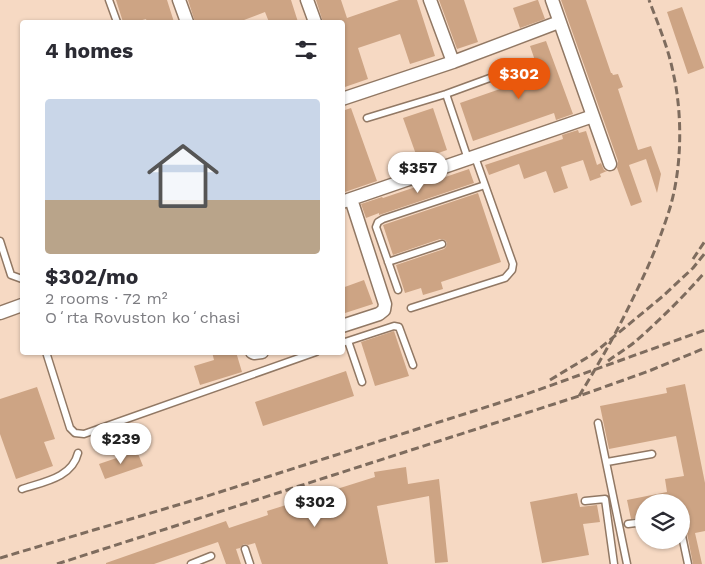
<!DOCTYPE html>
<html lang="en">
<head>
<meta charset="utf-8">
<style>
  body { margin:0; font-family:"Work Sans",sans-serif; background:#f7f7f7; color:#2b2b33; height:100vh; display:flex; flex-direction:column; font-size:19px; white-space:nowrap }
  * { box-sizing:border-box; margin:0 }
  p { font-size:16px; color:#7c7c81 }
  .icon { flex:none; width:28px; height:28px; fill:none; stroke:currentColor; stroke-width:2; stroke-linecap:round; stroke-linejoin:round }
  .map { position:relative; flex:1; overflow:hidden }
  .details { position:absolute; left:20px; top:20px; width:325px; height:335px; display:flex; flex-direction:column; background:#fff; border-radius:5px; box-shadow:0 1px 4px #0004 }
  .details>* { flex:none }
  .fabs { position:absolute; left:635px; top:494px; display:grid; gap:10px }
  .fabs a { display:grid; place-items:center; width:55px; height:55px; border-radius:50%; background:#fff; box-shadow:0 1px 4px #0004; font-size:25px }
  .price { position:absolute; translate:-50% -42px; padding:0 11px; border-radius:18px; background:#fff; color:#222; font-size:16px; line-height:32px; filter:drop-shadow(0 1px 2px #0008) }
  .price::after { content:''; position:absolute; left:50%; top:30px; width:15px; height:11px; margin-left:-8px; background:inherit; clip-path:polygon(0 0,100% 0,50% 100%) }
  .price.on { background:#ea580c; color:#fff }
  ul { padding:0; list-style:none }
  li { display:grid; align-content:center; gap:10px; height:265px; padding:0 25px }
  li+li { border-top:1px solid #e1e1e2 }
  li span { display:grid; place-items:center; height:155px; border-radius:5px; color:#555 }
  li>.icon { margin-inline-start:auto }
  span .icon { width:90px; height:90px; fill:#fffc; stroke-width:1 }
  li b { font-size:21px }
  h2 { display:flex; justify-content:space-between; align-items:center; height:60px; padding:0 25px; font-size:21px }
  .map>svg:first-child { display:block }
  .building { fill:#cda484 }
  .lines { fill:none; stroke-linecap:round; stroke-linejoin:round }
  .service-casing { stroke:#917864; stroke-width:9 }
  .minor-casing { stroke:#917864; stroke-width:15 }
  .service { stroke:#fff; stroke-width:6 }
  .minor { stroke:#fff; stroke-width:12 }
  .rail { stroke:#7e6c5e; stroke-width:3; stroke-dasharray:8 4; stroke-linecap:butt }
</style>
</head>
<body>
<div class="map">
<svg width="705" height="564" viewBox="0 0 705 564">
  <rect width="100%" height="100%" fill="#f6d9c3"/>
  <path class="building" d="M116,0H167L174,22H147L146,19L135,22H123Z
    M188,0H291L298,22H269L265,12L244,20L245,22H195Z
    M316,0H341L347,18L399,0H417L435,56L410,64L400,34L358,48L368,79L342,88V22H323Z
    M439,0H464L478,42L457,49Z
    M537,0H538L545,19L520,28L513,8Z
    M561,0H586L611,73H612L613,75L618,74L623,87L618,89L638,150L651,146L661,174L657,193L646,159L629,165L642,202L631,206L617,168L618,161Z
    M682,7L704,68L688,74L667,12Z
    M546,41L573,114L556,120L554,113L473,141L460,103L540,75L530,46Z
    M351,108L377,181L342,193V111Z
    M433,108L447,150L418,160L403,118Z
    M578,130L579,133L586,131L597,165L601,163L604,170L607,171L600,174L601,177L590,181L583,160L561,167L568,188L554,193L546,171L524,179L519,164L489,175L485,165L563,139L562,135Z
    M469,169L474,183L379,215V213L366,218L361,204L382,197L383,198Z
    M478,193L501,262L441,282L443,289L423,295L421,288L405,293L396,265L444,249L446,247L447,243L445,240L440,239L393,255L383,225Z
    M364,280L373,304L342,314V288Z
    M394,331L409,376L375,386L361,342Z
    M212,352H236L242,372L200,385L194,366L214,360Z
    M346,371L354,396L263,426L255,402Z
    M685,384L705,483V531L695,533L702,564H693L681,502H644V517L631,519L627,500L667,492L665,479L684,476L676,436L609,449L600,406L667,393L666,388Z
    M37,387L55,439L44,442L53,466L16,479L0,434V399Z
    M137,451L143,466L105,479L99,464Z
    M406,467L408,484L439,479L448,562L435,563L429,496L377,506L388,564H262L255,543L248,545L244,544L240,548L236,549L241,564H226L218,542L154,564H106V563L226,521L229,528L268,515L267,511L375,477L374,472Z
    M577,493L580,507L597,505L600,522L583,524L589,555L542,563L530,502Z"/>
  <g class="lines">
    <defs>
      <path id="service" d="M109,0L117,22
        M446,94L468,159
        M367,118L446,94L528,64
        M0,241L11,275L22,279
        M388,262L442,244
        M398,290L376,227L378,222L383,219L485,185
        M411,308L505,278L512,270L513,264L475,157
        M348,341L362,382
        M342,343L394,326L399,327L413,365
        M46,352L70,428L75,433L84,434L316,352
        M598,423L627,564
        M607,462L652,454
        M22,489C43,482 72,478 78,453
        M585,501L605,499L614,564
        M628,524L644,522
        M681,531L688,564
        M245,549L250,564
        M191,564L211,556"/>
      <path id="minor" d="M179,0L187,22
        M307,0L315,22
        M430,0L453,62
        M552,0L610,164
        M342,99L453,62L559,22
        M342,202L593,116
        M0,313L22,305
        M342,326L379,314L384,310L385,304L351,199
        M252,352L254,353L262,352"/>
    </defs>
    <use href="#service" class="service-casing"/>
    <use href="#minor" class="minor-casing"/>
    <use href="#service" class="service"/>
    <use href="#minor" class="minor"/>
    <path class="rail" d="M693,259L705,241
      M608,361C617,354 628,348 636,341C661,319 684,296 705,272
      M550,380L593,354L663,296L693,268L705,253
      M579,396C600,362 619,328 636,292C649,266 660,239 669,211C682,170 683,115 673,72C668,47 658,24 649,0
      M0,558L201,498L524,395L705,330
      M57,564L579,396L649,371L705,348"/>
  </g>
</svg>
<div class="fabs">
<a><svg class="icon" aria-label="layers" viewBox="0 0 24 24"><path d="M12 4l9 5-9 5-9-5zM3 14l9 5 9-5"/></svg></a>
</div>
<b class="price on" style="left:519px;top:100px">$302</b>
<b class="price" style="left:418px;top:194px">$357</b>
<b class="price" style="left:121px;top:465px">$239</b>
<b class="price" style="left:315px;top:528px">$302</b>
<section class="details">
<h2>4 homes<svg class="icon" aria-label="filters" viewBox="0 0 24 24"><path d="M4 7h16M4 17h16"/><circle cx="9" cy="7" r="2"/><circle cx="15" cy="17" r="2"/></svg></h2>
<ul>
<li><span style="background:linear-gradient(#c9d6e8 65%,#b9a48a 0)"><svg class="icon" aria-label="home" viewBox="0 0 24 24"><path d="M3 11l9-7 9 7M6 9v11h12V9"/></svg></span><div><b>$302/mo</b><p>2 rooms · 72 m²</p><p>Oʻrta Rovuston koʻchasi</p></div></li>
</ul>
</section>
</div>
</body>
</html>
